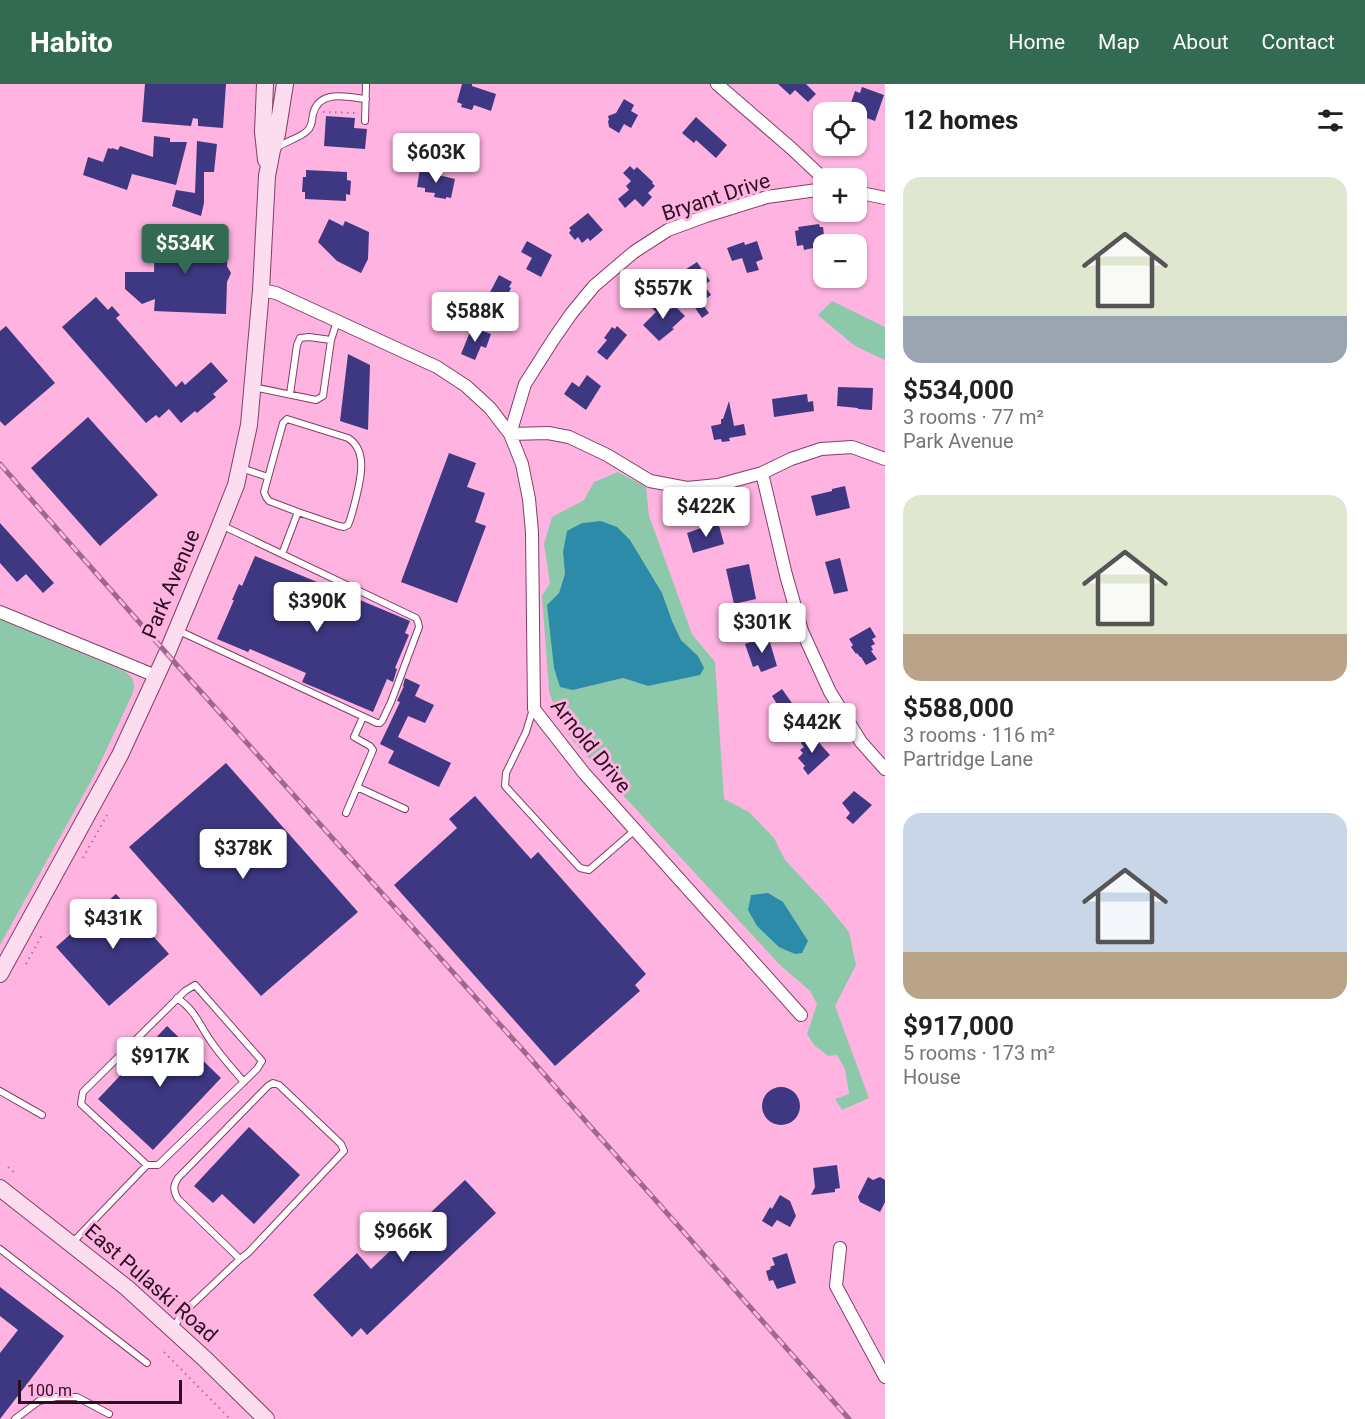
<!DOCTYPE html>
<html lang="en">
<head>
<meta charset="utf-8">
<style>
  body { margin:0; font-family:Roboto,sans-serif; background:#f6f6f6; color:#202124; height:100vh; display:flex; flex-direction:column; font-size:22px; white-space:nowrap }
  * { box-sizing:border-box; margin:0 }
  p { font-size:20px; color:#757577 }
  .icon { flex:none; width:33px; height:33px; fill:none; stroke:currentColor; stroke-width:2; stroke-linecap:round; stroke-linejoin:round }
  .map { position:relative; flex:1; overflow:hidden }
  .details { display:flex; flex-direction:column; background:#fff; width:480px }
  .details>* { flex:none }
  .tools { position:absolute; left:813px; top:18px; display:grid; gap:12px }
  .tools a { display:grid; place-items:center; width:54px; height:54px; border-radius:12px; background:#fff; box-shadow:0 2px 4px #0004; font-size:30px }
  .scale { position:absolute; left:18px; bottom:15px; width:164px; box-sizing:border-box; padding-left:6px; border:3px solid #2a0f21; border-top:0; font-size:16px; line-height:21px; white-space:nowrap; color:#2a0f21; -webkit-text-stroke:4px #ffb3e1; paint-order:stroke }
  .price { position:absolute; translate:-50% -51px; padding:0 14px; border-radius:6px; background:#fff; color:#222; font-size:20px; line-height:39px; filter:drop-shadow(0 2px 3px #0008) }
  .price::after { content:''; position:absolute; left:50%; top:36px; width:18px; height:14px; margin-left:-9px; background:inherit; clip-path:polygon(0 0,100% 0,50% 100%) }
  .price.selected { background:#336b52; color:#fff }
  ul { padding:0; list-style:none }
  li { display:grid; align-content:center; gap:12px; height:318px; padding:0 18px }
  li span { display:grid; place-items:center; height:186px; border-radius:18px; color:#555 }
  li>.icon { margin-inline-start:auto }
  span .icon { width:108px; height:108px; fill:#fffc; stroke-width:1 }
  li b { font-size:26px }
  h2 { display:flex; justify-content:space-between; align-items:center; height:72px; padding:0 18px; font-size:26px }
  header { display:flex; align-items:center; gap:36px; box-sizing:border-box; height:84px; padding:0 30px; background:#336b52; color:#fff }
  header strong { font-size:28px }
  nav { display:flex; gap:33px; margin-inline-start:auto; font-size:21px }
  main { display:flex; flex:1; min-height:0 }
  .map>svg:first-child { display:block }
  .green { fill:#8cc9ab; fill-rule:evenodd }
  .water { fill:#2c8ba8 }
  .building { fill:#3e3882 }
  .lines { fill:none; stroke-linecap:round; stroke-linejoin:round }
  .service-casing { stroke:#803f68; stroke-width:8 }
  .minor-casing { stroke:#803f68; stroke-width:14 }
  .secondary-casing { stroke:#803f68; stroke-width:18 }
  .path { stroke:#ac7396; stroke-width:2; stroke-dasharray:1.5 4.5; stroke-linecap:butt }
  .service { stroke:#fff; stroke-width:6 }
  .minor { stroke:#fff; stroke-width:12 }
  .secondary { stroke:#fcddf0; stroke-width:16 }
  .rail-casing { stroke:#9e688a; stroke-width:5 }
  .rail { stroke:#ffb3e1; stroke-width:3; stroke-dasharray:9; stroke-linecap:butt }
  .labels { text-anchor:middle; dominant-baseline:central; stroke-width:6; stroke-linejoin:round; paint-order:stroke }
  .street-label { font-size:21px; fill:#2a0f21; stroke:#ffb3e1 }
</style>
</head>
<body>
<header>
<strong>Habito</strong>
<nav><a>Home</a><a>Map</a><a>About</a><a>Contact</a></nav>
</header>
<main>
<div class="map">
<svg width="885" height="1335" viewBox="0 0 885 1335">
  <rect width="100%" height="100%" fill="#ffb3e1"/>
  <path class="green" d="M832,217L885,243V276L855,262L818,231Z
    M618,388L646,403L649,432L692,550L715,578L724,715L749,728L774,754L785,776L828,822L849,848L856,881L835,922L869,1014L842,1026L835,1015L849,1010L845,985L837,971L828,972L814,961L807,950L817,920L810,907L779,880L572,656L558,634L549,607L542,512L550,499L544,460L552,433L584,416L594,398ZM601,437L617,443L672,537L681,556L698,572L666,598L648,602L623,594L573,606L547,522L559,509L565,490L563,468L582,439Z
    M0,535L124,587C134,594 136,599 132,611L95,690L0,861Z"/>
  <path class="water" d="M601,437L617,443L630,456L662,509L672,537L681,556L698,572L704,584L700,591L648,602L623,594L573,606L560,603L554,584L547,521L559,509L565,490L563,468L567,447L582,439Z
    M768,809L783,818L808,857L802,869L795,870L779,863L757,842L748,826L751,811Z"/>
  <path class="building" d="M145,0H226L223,44L198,42V35L193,34L191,42L142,38Z
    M462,0H472V2L496,10L491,27L474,21L472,26L461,23L462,20L457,18Z
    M778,0H806L816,10L808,18L795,6L790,11Z
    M862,3L884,11L875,37L856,30V28H848L855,7L860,9Z
    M624,15L634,21L631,27L638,31L631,44L624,40L619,49L609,43L608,37L609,36L608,32L616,29Z
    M326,32L355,34L354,44L367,45L365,65L324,62Z
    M696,33L727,61L716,74L696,56L694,59L682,49Z
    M154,52L170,54V58H187L176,101L132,90L127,106L83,91L88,73L103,78L108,64L111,65L112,64L118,66L120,62L153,73Z
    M197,57L217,60L214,88H204V119L201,132L172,122L176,106L195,109Z
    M630,82L634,86L637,83L653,98L652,99L655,102L648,109L652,113L643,123L635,115L625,124L618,115L629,106L626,102L631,97L623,89Z
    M420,84L435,87L434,90L455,95L451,114L446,113V115L434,113L435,109L425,108V104L417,103Z
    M306,86L347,88V96L351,97L350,111L346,110V117L305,115V108H302L303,93H306Z
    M588,129L603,146L590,157L588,154L582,159L578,153L575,156L569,149L571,146L569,144Z
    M329,135L343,142L345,137L369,148L368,175L361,189L337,177L318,158Z
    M819,140L820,143H823L825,160H824V170L814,171L813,164L804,166L803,161L797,162L795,147L799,146L798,143Z
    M155,150L228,151L227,182L231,189L227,198L226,230L154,227L155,215L142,220L125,205V188H154Z
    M527,157L552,171L541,193L526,185L532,174L521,168Z
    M757,157L763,175L756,178L759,186L747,189L742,174L732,177L727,164L744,158L745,161Z
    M697,178L710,197L704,201L711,211L701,218L709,229L702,234L674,193Z
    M499,191L512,198L509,203L511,204L506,214L509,215L505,222L507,223L502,232L488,225L494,215L488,212Z
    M96,213L108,226L112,222L120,231L116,234L176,303L182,297L185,301L211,278L228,297L213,310L216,313L197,329L195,327L181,339L169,325L159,334L156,331L146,339L62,243Z
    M660,214L671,225L675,222L685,232L672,244L674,245L659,257L643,241L656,228L651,223Z
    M6,242L55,299L5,342L0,337V247Z
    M617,242L627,251L607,276L597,268L607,256L604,254L612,243L615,245Z
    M472,243L491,250L486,264L481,262L475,276L461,270Z
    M348,270L370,281L368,346L340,337Z
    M587,291L601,302L586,326L564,310L572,298L579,303Z
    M838,303L873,304L872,326L858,325V324L837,322Z
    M807,310L808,318L813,317L814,327L774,333L772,315Z
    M729,317L734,342L744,340L746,351L729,354L730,357L722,358L721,355L714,356L711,342L721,340V335H723Z
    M88,333L158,411L100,462L31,384Z
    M449,369L476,379L467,403L485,409L475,438L486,442L457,519L401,498Z
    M845,402L850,424L816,432L811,412L832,407V405Z
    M718,438L724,460L693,469L687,449Z
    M0,439L54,499L43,509L26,490L17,498L0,479Z
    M255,472L410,537L405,549L409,551L395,584L397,585L393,598L387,595L373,628L302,598L306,589L250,565L248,568L217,555L234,516H232L239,500L242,502Z
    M840,474L848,507L834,510L825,478Z
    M749,480L756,515L734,520L726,485Z
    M870,543L876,553L872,555L875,560L871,562L873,566L871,567L877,575L866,581L861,573H860L857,569L856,570L851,563L853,561L849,555Z
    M768,552L777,582L761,588L758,581L753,583L745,560Z
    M405,594L420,601L415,612L434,621L425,639L408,632L398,653L451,679L439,703L388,679L394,667L380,660L400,618L397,617L404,602H403Z
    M782,605L801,632L789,641L775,621L777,620L772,612Z
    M810,651L813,655L814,653L830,671L808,691L803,684L805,682L798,674L803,669L800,666L804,663L801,659Z
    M226,679L358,828L261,912L129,763Z
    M854,707L872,721L853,740L846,734L850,729L842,719Z
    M475,712L531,775L538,768L646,890L635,901L640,907L555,982L394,801L457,744L449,735Z
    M116,810L169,870L109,922L56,863Z
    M167,942L221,994L153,1066L98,1015Z
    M762 1022a19 19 0 1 1 38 0a19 19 0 1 1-38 0Z
    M249,1043L300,1091L254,1140L222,1110L213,1119L194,1102Z
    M837,1081L840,1104L835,1105V1108L811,1111L815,1103L813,1084Z
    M868,1093L873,1096L880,1093L885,1096V1118L880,1128L860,1118L858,1113Z
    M465,1096L496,1129L367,1251L361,1244L352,1253L313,1211L357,1169L371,1185Z
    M780,1111L790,1117L796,1132L790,1143L777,1136L772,1143L762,1137L770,1123L772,1125Z
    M787,1169L796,1199L777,1205L773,1196L769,1197L766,1187L771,1185L770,1183L775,1181L772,1174Z
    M0,1203L64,1252L0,1335V1269L18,1246L0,1232Z"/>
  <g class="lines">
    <defs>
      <path id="service" d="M365,37L366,0
        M278,63C286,57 300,54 307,47C312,43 312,36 313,30C319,5 347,13 366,15
        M253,303L316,316L323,312L331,256L337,237
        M290,310L297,261L300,254L309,253L331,256
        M241,384L268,393
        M282,470L298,428L339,442L344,443L348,441C351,434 353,426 355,418C360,398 369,367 348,354L287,335L283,339L264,408L266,413L269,417L298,428
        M177,546L377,639H380L382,637L391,618L419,543L418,538L416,534L221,441
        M533,625L526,648L506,689L505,702L580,784L589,786L635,746
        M357,703L405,725
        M346,729L373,666L370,662L354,653L363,633
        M177,914C196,927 198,939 210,956C220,971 232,984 244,998
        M0,1007L42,1031
        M72,1159L147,1081H158L257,985L262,977L195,901L185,907L83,1008L81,1020L147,1081
        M0,1165L147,1279
        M173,1244L183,1229L240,1175L248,1169L344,1067L341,1060L279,1001L273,999L268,1002L178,1094C173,1102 173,1106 178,1115L240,1175
        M15,1335L39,1317L56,1313H77L109,1330"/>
      <path id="minor" d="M717,0L791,64L824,95
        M856,108L885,114
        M261,206L276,209L437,283L466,302L490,324L510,350L548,349L569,353L607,371L650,397L687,404L718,401L762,389L791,375L821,365L852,363L885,375
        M762,389L786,491L802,547L830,608L861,658L885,685
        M0,528L156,592
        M801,931L584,689L534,625L532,448L529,415L522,380L510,350L525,300L553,256L571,230L594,202L634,168L668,146L706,132L767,113L824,105
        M840,1164L836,1202L885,1293"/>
      <path id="secondary" d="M265,0L263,48L266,76
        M0,890L120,671L167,569L215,454L236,401L249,341L261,206L267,92L272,66L277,50L285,0
        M0,1104L127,1204L205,1275L266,1335"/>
    </defs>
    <use href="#service" class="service-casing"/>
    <use href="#minor" class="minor-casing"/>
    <use href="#secondary" class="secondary-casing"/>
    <path class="path" d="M323,28L355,29
      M83,774L107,731
      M26,880L42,851
      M8,1083L17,1091
      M164,1268L230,1335"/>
    <use href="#service" class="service"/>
    <use href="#minor" class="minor"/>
    <use href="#secondary" class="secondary"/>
    <defs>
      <path id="rail" d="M0,380L176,580L521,964L849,1335"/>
    </defs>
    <use href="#rail" class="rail-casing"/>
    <use href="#rail" class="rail"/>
  </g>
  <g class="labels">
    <g class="street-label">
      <text transform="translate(716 113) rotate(-18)">Bryant Drive</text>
      <text transform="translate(171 500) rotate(-67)">Park Avenue</text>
      <text transform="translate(591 662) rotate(51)">Arnold Drive</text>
      <text transform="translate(151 1199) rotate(41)">East Pulaski Road</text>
    </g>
  </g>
</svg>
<div class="tools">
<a><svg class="icon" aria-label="locate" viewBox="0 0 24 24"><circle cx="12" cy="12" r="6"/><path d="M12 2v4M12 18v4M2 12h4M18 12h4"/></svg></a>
<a>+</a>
<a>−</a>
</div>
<div class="scale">100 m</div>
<b class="price" style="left:436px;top:100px">$603K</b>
<b class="price selected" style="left:185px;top:191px">$534K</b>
<b class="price" style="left:663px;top:236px">$557K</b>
<b class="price" style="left:475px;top:259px">$588K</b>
<b class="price" style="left:706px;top:454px">$422K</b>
<b class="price" style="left:317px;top:549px">$390K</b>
<b class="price" style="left:762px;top:570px">$301K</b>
<b class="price" style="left:812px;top:670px">$442K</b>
<b class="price" style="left:243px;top:796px">$378K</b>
<b class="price" style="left:113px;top:866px">$431K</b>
<b class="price" style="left:160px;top:1004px">$917K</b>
<b class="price" style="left:403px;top:1179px">$966K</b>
</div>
<section class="details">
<h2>12 homes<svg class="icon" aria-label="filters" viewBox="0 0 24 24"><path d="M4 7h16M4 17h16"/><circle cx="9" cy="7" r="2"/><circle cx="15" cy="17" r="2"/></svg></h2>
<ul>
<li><span style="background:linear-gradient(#dfe7d0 75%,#9aa5b1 0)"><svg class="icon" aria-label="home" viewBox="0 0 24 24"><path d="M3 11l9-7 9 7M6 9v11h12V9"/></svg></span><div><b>$534,000</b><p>3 rooms · 77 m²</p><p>Park Avenue</p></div></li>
<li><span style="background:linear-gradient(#dfe7d0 75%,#b9a48a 0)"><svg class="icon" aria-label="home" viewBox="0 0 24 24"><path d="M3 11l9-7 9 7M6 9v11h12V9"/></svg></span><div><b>$588,000</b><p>3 rooms · 116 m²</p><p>Partridge Lane</p></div></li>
<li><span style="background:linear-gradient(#c9d6e8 75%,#b9a48a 0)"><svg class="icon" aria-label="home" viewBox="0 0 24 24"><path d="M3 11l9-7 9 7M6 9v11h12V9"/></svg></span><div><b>$917,000</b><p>5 rooms · 173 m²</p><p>House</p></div></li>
</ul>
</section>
</main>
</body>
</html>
